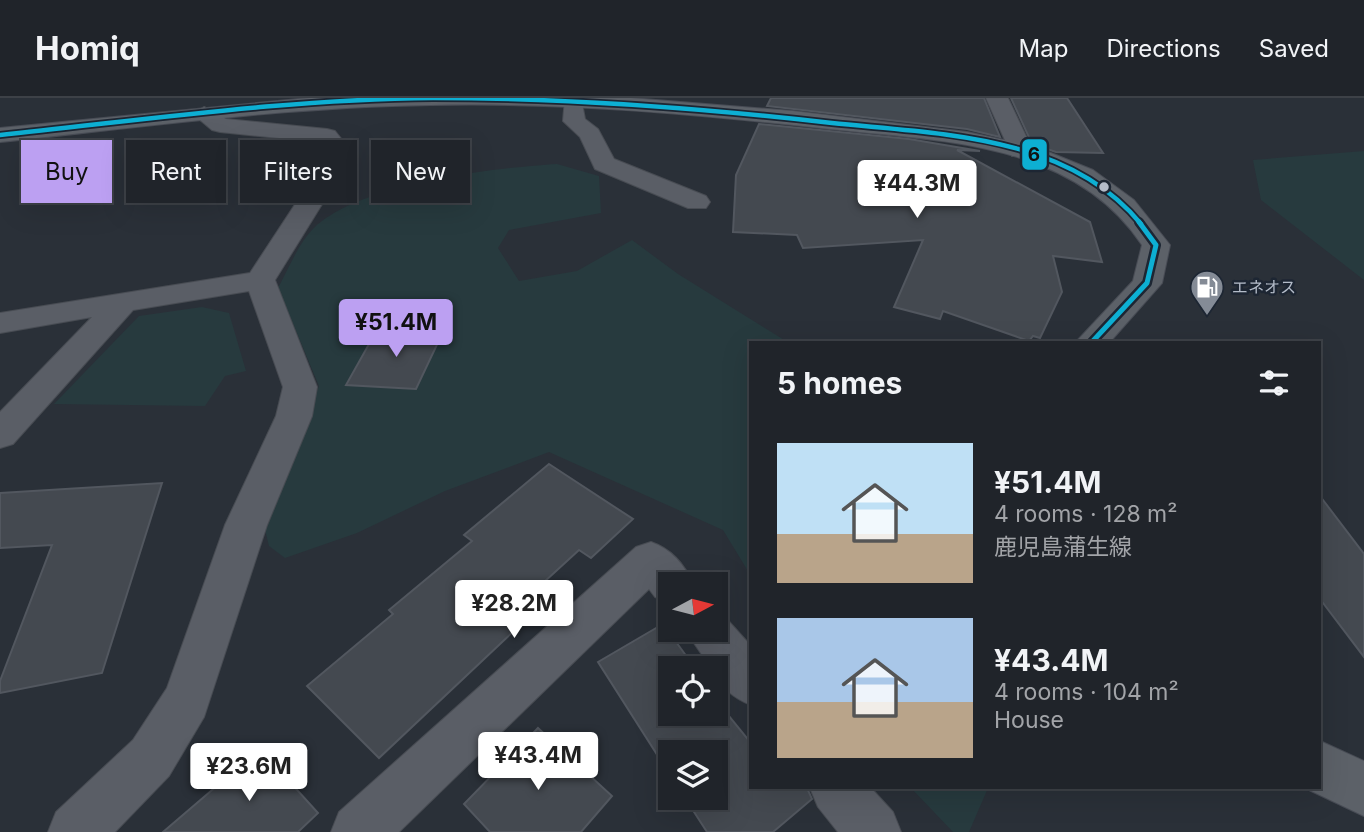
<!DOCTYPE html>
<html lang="en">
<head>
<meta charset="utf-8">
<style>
  body { margin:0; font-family:Inter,"Noto Sans JP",sans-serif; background:#2d3036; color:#f1f3f6; height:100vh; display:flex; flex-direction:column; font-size:26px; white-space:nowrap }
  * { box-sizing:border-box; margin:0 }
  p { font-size:23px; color:#a2a4a8 }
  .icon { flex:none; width:38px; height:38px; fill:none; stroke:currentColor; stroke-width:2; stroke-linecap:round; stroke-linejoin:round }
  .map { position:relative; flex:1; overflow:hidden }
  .side { position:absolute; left:749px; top:243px; width:572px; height:448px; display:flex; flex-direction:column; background:#20242a; border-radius:0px; box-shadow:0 7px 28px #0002,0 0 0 2px #3d4147 }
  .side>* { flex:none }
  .hud { position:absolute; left:21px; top:42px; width:623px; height:63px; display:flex; gap:14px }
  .needle { width:46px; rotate:83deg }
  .controls { position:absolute; left:658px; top:474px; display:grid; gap:14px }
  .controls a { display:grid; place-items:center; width:70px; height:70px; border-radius:0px; background:#20242a; box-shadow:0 7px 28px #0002,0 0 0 2px #3d4147; font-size:35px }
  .price { position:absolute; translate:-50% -60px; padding:0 16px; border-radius:7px; background:#fff; color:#222; font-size:23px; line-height:46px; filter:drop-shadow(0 2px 4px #0008) }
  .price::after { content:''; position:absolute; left:50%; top:42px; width:21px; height:16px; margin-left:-10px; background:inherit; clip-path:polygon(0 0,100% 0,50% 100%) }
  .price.current { background:#bca0f2; color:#111 }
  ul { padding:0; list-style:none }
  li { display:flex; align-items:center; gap:21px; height:175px; padding:0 28px }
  li span { display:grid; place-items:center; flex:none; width:196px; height:140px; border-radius:0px; color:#555 }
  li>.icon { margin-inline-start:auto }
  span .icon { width:84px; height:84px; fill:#fffc; stroke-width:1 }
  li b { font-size:30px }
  h2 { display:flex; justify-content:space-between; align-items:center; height:84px; padding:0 28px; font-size:30px }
  .tag { padding:0 24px; border-radius:0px; background:#20242a; box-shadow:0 7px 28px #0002,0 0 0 2px #3d4147; font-size:24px; line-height:63px }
  .tag.current { background:#bca0f2; color:#111 }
  header { display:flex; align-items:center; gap:42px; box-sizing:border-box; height:98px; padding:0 35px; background:#20242a; border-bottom:2px solid #3d4147 }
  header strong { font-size:33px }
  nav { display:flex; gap:38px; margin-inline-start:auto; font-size:24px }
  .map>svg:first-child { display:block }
  .green { fill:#273a3e }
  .building { fill:#444950; stroke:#52575f; stroke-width:2 }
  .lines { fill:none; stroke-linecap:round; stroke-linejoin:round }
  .street-casing { stroke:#484c53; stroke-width:2 }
  .primary-casing { stroke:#484c55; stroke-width:2 }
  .street { fill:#5a5e66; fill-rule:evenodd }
  .primary { fill:#5c6168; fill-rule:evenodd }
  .bus-1-far1-casing { stroke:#1d2633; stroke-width:8 }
  .bus-1-casing { stroke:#1d2633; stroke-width:10 }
  .bus-1-far1 { stroke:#0dafd3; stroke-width:4.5 }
  .bus-1 { stroke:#0dafd3; stroke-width:5 }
  .bus-dot { fill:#b4bcc9; stroke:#1d2633; stroke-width:2.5 }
  .labels { text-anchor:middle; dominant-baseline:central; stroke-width:5; stroke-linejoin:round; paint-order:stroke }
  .far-poi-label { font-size:16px; fill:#b4bcc9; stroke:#1d2633; text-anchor:start }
  .line-badge { stroke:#1d2633; stroke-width:2.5 }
  .pale-badge-label { font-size:19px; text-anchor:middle; font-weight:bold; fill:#111 }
</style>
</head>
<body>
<header>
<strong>Homiq</strong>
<nav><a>Map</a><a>Directions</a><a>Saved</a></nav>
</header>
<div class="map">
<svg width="1364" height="734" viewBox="0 0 1364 734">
  <rect width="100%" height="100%" fill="#2a3038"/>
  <path class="green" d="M1364,53V182L1261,102L1253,62Z
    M557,66L599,78L601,115L509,132L498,150L519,183L577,173L632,142L678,176L789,245H751V478L723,432L549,354L445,393L357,435L285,460L269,448L262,419L299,340L319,288L278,190C288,172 299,144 314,130C361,85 494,70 557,66Z
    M202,209L229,215L246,273L225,278L205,308L54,306L139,218Z
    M911,690H988L969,734H953Z"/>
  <path class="building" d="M771,0H984L1000,39L967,31L767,8Z
    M1011,0H1067L1103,55L1056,54L1032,46Z
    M759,26L909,41L980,53L957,52L1090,124L1102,164L1053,158L1062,194L1040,240L1033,238L1029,243L943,213L940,221L894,209L923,142L803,150L797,137L733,134L736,77Z
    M378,230L443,234L416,291L346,287Z
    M549,366L633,421L591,460L579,452L506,519L518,529L379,660L307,588L393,516L389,512L472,443L464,437Z
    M162,385L102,575L0,595V583L52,447L0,450V395Z
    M1320,398L1364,456V559L1320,501Z
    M663,526L695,570H670V616H716V602L751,645V690H807L812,701L773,734H707L685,700H716V654H670V677L598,564Z
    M538,630L612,698L581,734H490L464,706Z
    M260,651L318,715L298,734H163Z"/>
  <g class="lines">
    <defs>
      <path id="street" d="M565,0H581L585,21L598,31L614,61L706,98L710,104L706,110H688L595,71L580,39L563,23Z
        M986,0H1008L1033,53L1030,58H1012Z
        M204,9L226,21L327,31L335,33L343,43L337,82L275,182L317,289L312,318L267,427L204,619L169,678L115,734H48L56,714L133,642L167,590L225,427L276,318L283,289L249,193L133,212L13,346L0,350V314L92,219L0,235V215L250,175L311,82L319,44L220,34L212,32L193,16Z
        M651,444C671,451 685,467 693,486H670V504L655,499L649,491L399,734H331L339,714L636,449Z
        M716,514L724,518L751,548V607C736,601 716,588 716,570H711L685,532H716Z
        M810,690H871L893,714L901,734H838L818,709Z"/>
      <path id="primary" d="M309,0H631L793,13L967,34L1036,49L1093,72L1134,102L1170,147L1162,185L1109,245H1075L1133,183L1142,147C1072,41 934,43 821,30C692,16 561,4 431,7C287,9 143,29 0,44V30Z
        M1320,643L1364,663V718L1305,690H1320Z"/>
    </defs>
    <use href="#street" class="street-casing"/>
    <use href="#primary" class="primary-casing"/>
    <use href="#street" class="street"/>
    <use href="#primary" class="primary"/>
    <defs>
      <path id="bus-1-far1" d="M0,37C144,22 289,1 433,0C566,0 700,10 832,25C938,36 1067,36 1141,126"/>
      <path id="bus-1" d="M1091,245L1147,185L1156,147L1139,124"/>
    </defs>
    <use href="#bus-1-far1" class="bus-1-far1-casing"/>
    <use href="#bus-1" class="bus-1-casing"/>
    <use href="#bus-1-far1" class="bus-1-far1"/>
    <use href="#bus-1" class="bus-1"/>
  </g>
  <defs>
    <symbol id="fuel-pin" viewBox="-11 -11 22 30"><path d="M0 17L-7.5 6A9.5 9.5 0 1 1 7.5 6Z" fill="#848b96" stroke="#1d2633"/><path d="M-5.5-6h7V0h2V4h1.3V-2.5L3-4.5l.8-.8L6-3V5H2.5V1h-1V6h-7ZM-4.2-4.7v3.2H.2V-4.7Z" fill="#fff"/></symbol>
  </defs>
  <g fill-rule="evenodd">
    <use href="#fuel-pin" x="1188" y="170" width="38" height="52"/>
  </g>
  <circle class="bus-dot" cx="1104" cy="89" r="6"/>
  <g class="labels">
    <g class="far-poi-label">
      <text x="1232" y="189">エネオス</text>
    </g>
  </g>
  <rect class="line-badge" x="1021" y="40" width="27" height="33" rx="7" fill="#0dafd3"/>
  <g class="pale-badge-label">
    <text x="1034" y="63">6</text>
  </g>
</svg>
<div class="controls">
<a><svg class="needle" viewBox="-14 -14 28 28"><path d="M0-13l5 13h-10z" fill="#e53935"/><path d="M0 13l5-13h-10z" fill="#a2a4a8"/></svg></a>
<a><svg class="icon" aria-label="locate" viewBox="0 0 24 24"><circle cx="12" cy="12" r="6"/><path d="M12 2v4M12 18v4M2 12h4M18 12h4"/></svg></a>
<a><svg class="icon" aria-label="layers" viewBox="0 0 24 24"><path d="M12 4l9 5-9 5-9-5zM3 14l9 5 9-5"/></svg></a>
</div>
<b class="price" style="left:917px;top:122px">¥44.3M</b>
<b class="price current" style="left:396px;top:261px">¥51.4M</b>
<b class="price" style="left:514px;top:542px">¥28.2M</b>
<b class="price" style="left:538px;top:694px">¥43.4M</b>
<b class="price" style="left:249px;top:705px">¥23.6M</b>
<div class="hud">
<a class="tag current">Buy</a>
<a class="tag">Rent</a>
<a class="tag">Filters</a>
<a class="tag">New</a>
</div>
<section class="side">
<h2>5 homes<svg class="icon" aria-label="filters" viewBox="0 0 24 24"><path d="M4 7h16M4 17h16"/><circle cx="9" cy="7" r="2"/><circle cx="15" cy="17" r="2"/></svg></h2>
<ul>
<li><span style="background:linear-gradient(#bfe0f5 65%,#b9a48a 0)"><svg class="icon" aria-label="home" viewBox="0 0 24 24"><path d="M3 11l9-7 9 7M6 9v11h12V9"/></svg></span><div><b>¥51.4M</b><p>4 rooms · 128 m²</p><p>鹿児島蒲生線</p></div></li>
<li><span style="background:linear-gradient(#a9c7e8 60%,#b9a48a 0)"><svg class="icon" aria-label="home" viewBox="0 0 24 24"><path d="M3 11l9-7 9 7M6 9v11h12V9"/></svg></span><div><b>¥43.4M</b><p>4 rooms · 104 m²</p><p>House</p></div></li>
</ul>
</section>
</div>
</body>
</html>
